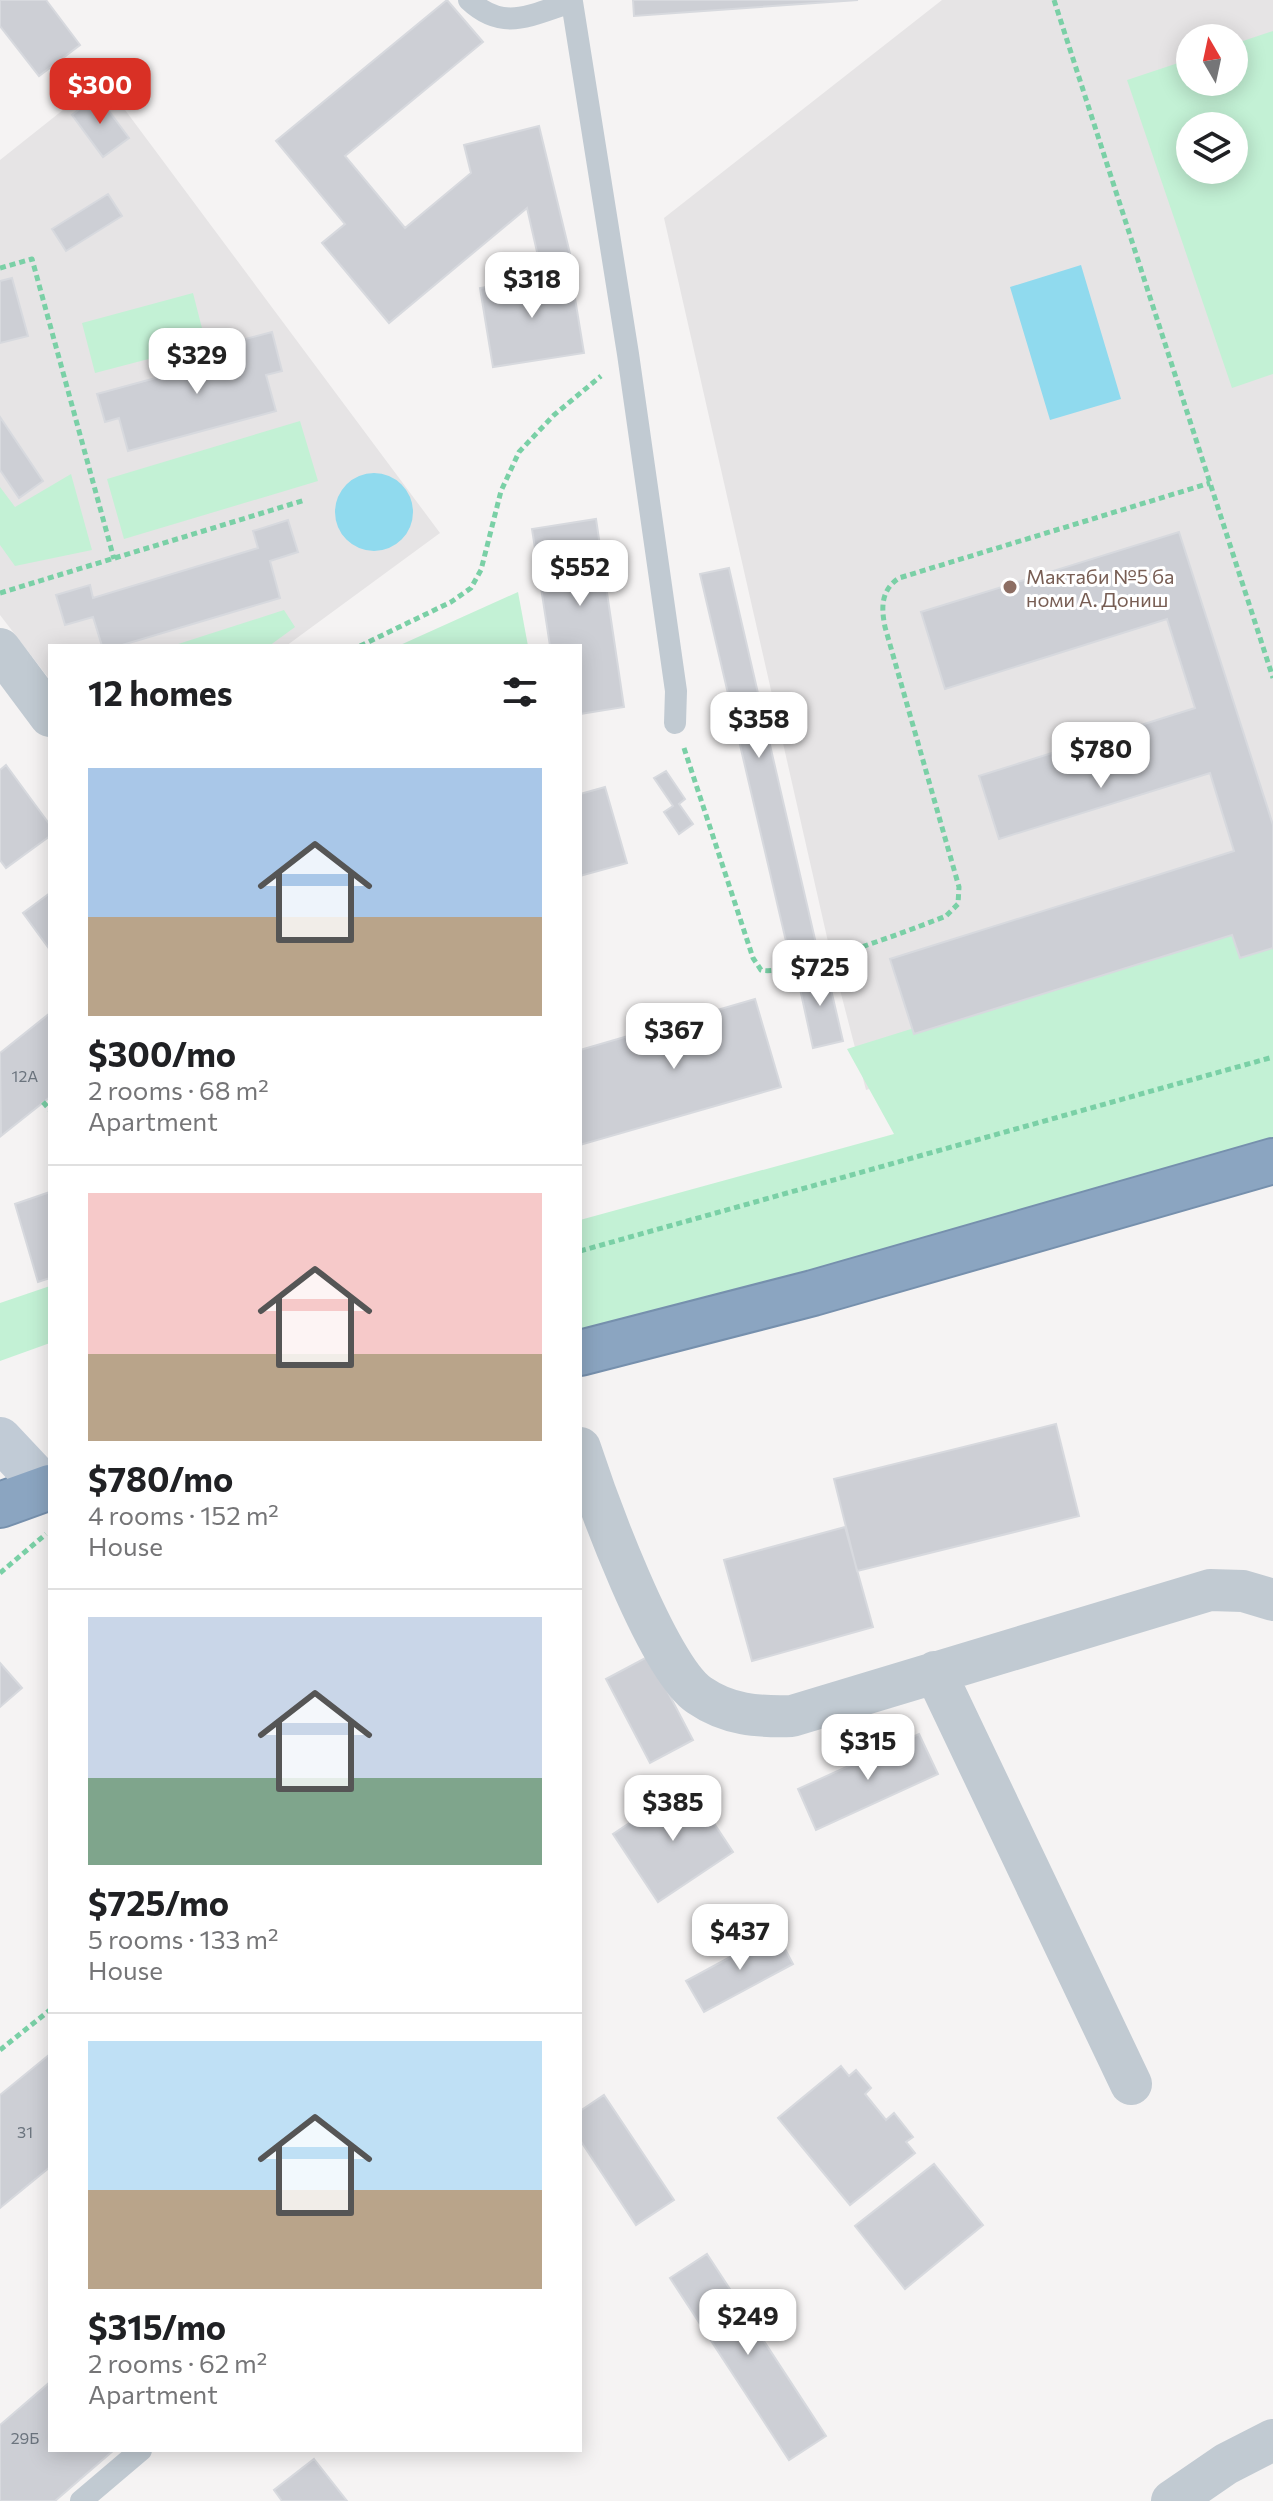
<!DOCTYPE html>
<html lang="en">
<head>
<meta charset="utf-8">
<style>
  body { margin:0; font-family:Commissioner,sans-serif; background:#f6f6f6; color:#202124; height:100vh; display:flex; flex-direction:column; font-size:30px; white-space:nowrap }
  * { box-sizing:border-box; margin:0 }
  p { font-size:26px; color:#757577 }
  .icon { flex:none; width:44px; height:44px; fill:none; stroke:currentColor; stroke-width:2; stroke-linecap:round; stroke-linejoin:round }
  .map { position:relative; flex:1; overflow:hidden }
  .drawer { position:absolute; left:48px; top:644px; width:534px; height:1808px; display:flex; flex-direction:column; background:#fff; border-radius:0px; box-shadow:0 4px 20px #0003 }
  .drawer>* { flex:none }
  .needle { width:52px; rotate:351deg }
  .buttons { position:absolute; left:1176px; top:24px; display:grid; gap:16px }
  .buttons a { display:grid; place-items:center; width:72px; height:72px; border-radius:50%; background:#fff; box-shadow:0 4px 20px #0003; font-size:40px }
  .price { position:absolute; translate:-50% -68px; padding:0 18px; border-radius:16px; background:#fff; color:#222; font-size:26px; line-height:52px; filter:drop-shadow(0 2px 4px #0008) }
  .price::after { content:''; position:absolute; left:50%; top:48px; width:24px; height:18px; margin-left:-12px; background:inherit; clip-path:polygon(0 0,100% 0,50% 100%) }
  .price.active { background:#d93025; color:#fff }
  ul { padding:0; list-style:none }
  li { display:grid; align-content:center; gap:16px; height:424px; padding:0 40px }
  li+li { border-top:2px solid #e0e0e0 }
  li span { display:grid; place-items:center; height:248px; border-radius:0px; color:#555 }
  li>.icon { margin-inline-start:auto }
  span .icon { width:144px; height:144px; fill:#fffc; stroke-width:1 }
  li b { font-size:34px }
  h2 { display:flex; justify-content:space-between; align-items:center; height:96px; padding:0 40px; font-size:34px }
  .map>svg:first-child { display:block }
  .education { fill:#e6e4e5; fill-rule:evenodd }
  .green { fill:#c3f1d5; fill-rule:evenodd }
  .water { fill:#90daee }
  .building { fill:#cdcfd5; stroke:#d7d9de; stroke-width:2 }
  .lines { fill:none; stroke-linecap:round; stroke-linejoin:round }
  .highway-casing { stroke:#7690ad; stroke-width:48 }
  .path { stroke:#7ad0a6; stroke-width:5; stroke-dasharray:6 4; stroke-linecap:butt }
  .lane { stroke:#c1cad2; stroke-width:22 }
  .street { stroke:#c1cad2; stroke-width:42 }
  .secondary { stroke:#c1cbd6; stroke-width:44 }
  .highway { stroke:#8ba5c1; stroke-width:44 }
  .education-dot { fill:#8d6e63; stroke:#fff; stroke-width:3 }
  .labels { text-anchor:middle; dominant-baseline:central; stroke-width:6; stroke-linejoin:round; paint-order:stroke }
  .number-label { font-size:16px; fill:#6b747e }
  .education-label { font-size:20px; fill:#785e54; stroke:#fff; text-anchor:start }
</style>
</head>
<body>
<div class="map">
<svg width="1273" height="2501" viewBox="0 0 1273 2501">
  <rect width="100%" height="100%" fill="#f5f3f3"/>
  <path class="education" d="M942,0H1273V970L866,1090L831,955L664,218ZM1190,38H1234V82H1190ZM1190,126H1234V170H1190Z
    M102,79L440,533L286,646H50V680L0,615V160Z"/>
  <path class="green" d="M1273,31V374L1232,388L1127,80L1190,59V82H1234V44ZM1190,126H1234V170H1190Z
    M193,293L206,344L95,373L82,323Z
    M300,421L318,481L124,539L107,479Z
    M71,474L92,550L15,566L0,545V487L15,507Z
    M518,592L528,646H398Z
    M284,610L295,627L269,646H172Z
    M1273,916V1150L580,1340V1220L894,1134L847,1049Z
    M50,1286V1343L0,1361V1303Z"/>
  <path class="water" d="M1081,265L1121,399L1050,420L1010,287Z
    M335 512a39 39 0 1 1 78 0a39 39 0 1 1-78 0Z"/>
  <path class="building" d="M0,0H46L80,45L39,76L0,26Z
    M447,0L483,42L345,156L405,228L471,173L464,145L539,126L571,258L540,265L527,208L389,323L322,243L345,224L276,141Z
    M633,0H858L634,16Z
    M97,95L129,138L103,157L72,115Z
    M108,194L122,216L66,251L52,229Z
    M571,274L584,353L493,367L480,288Z
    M12,278L28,336L0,343V281Z
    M272,332L282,371L266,375L276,411L128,451L119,418L105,422L97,394L229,358L226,344Z
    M0,417L43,481L19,498L0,470Z
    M596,519L624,707L580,714V646H550L532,529Z
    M288,520L298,552L270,561L280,598L119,646H102L93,617L65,625L56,595L90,585L93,598L258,548L253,531Z
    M1179,532L1273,825V948L1240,958L1232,935L914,1034L890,959L1234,851L1210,773L999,839L979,776L1195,708L1167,619L945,689L921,612Z
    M729,568L817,948L789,954L700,574Z
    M6,765L50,825V836L6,868L0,860V770Z
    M666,771L685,799L679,804L693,824L679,834L664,812L673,806L654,778Z
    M605,787L627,863L580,876V794Z
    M50,893V950L23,913Z
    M826,968L843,1041L813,1048L797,975Z
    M755,999L781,1087L580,1145V1050Z
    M50,1013V1097L1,1136L0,1053Z
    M50,1192V1278L38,1282L15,1204Z
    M1056,1424L1079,1516L857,1571L834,1479Z
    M845,1527L873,1627L752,1661L724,1560Z
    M649,1656L693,1740L650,1763L606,1679Z
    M0,1663L22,1688L0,1707Z
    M919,1734L938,1774L816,1830L798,1789Z
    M688,1784L733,1852L658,1902L613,1834Z
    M776,1932L793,1964L704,2012L686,1981Z
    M50,2054V2167L0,2208V2095Z
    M841,2066L849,2076L856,2070L871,2088L865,2094L886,2120L894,2113L913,2137L906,2142L915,2153L850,2205L778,2118Z
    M604,2095L674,2200L636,2225L580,2140V2111Z
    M934,2164L983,2225L905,2289L855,2226Z
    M707,2254L826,2436L789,2460L670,2278Z
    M50,2382V2450H114L55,2501H0V2425Z
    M314,2459L347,2501H282L274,2490Z"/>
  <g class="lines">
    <defs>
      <path id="highway" d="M580,1353L813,1293L1273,1161
        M0,1505L50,1487"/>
    </defs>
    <use href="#highway" class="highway-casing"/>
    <path class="path" d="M1054,0L1273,678
      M0,268L32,259L114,559
      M0,593L305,500
      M360,646L451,602L471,588L481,570L501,491L519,452L554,415L601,376
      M684,748L753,958L761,970C787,977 916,928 946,916L958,904L959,887L885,627C881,607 881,590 899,578L1210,483
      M43,1102L50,1110
      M580,1251L1273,1057
      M0,1573L46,1534
      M0,2050L50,2010"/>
    <path class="lane" d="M469,0C504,33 532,14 572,2L628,354L676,691L675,723
      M81,2501L141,2450"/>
    <path class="street" d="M0,649L50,716
      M580,1448C597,1500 657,1666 699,1695C728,1715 757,1717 792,1716L1210,1590L1243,1591L1273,1600
      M935,1672L1131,2084
      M1172,2501L1226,2464L1273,2440"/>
    <path class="secondary" d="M0,1439L46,1488"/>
    <use href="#highway" class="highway"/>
  </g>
  <circle class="education-dot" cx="1010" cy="587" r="8"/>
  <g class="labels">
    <g class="number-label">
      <text x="25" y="1075">12А</text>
      <text x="25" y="2131">31</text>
      <text x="25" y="2437">29Б</text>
    </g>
    <g class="education-label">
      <text x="1026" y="576">Мактаби №5 ба<tspan x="1026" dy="23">номи А. Дониш</tspan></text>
    </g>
  </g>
</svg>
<div class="buttons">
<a><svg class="needle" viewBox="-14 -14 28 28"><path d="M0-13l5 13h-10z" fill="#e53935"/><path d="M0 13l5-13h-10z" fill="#757577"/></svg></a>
<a><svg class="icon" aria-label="layers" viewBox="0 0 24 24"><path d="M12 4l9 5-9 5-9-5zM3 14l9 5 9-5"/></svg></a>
</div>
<b class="price active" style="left:100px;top:126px">$300</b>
<b class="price" style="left:532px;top:320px">$318</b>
<b class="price" style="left:197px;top:396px">$329</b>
<b class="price" style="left:580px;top:608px">$552</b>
<b class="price" style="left:759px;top:760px">$358</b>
<b class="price" style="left:1101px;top:790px">$780</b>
<b class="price" style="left:820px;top:1008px">$725</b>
<b class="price" style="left:674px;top:1071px">$367</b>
<b class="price" style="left:868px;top:1782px">$315</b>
<b class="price" style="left:673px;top:1843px">$385</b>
<b class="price" style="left:740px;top:1972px">$437</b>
<b class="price" style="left:748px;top:2357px">$249</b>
<section class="drawer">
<h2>12 homes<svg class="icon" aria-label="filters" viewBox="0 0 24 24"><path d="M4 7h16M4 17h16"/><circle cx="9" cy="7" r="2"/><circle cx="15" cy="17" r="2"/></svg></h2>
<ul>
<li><span style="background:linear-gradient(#a9c7e8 60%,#b9a48a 0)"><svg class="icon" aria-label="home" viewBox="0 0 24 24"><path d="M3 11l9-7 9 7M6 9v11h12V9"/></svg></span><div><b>$300/mo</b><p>2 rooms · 68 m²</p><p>Apartment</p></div></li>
<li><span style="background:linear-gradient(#f6c9c9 65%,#b9a48a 0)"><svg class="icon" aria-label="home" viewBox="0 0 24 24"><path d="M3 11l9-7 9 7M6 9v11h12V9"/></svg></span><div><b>$780/mo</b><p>4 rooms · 152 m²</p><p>House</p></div></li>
<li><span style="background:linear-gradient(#c9d6e8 65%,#7fa58c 0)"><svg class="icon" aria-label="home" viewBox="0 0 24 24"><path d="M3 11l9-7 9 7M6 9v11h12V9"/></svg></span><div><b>$725/mo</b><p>5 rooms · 133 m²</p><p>House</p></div></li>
<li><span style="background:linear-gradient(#bfe0f5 60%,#b9a48a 0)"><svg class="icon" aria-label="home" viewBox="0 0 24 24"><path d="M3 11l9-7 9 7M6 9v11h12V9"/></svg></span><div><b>$315/mo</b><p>2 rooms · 62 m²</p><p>Apartment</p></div></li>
</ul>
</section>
</div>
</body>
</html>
